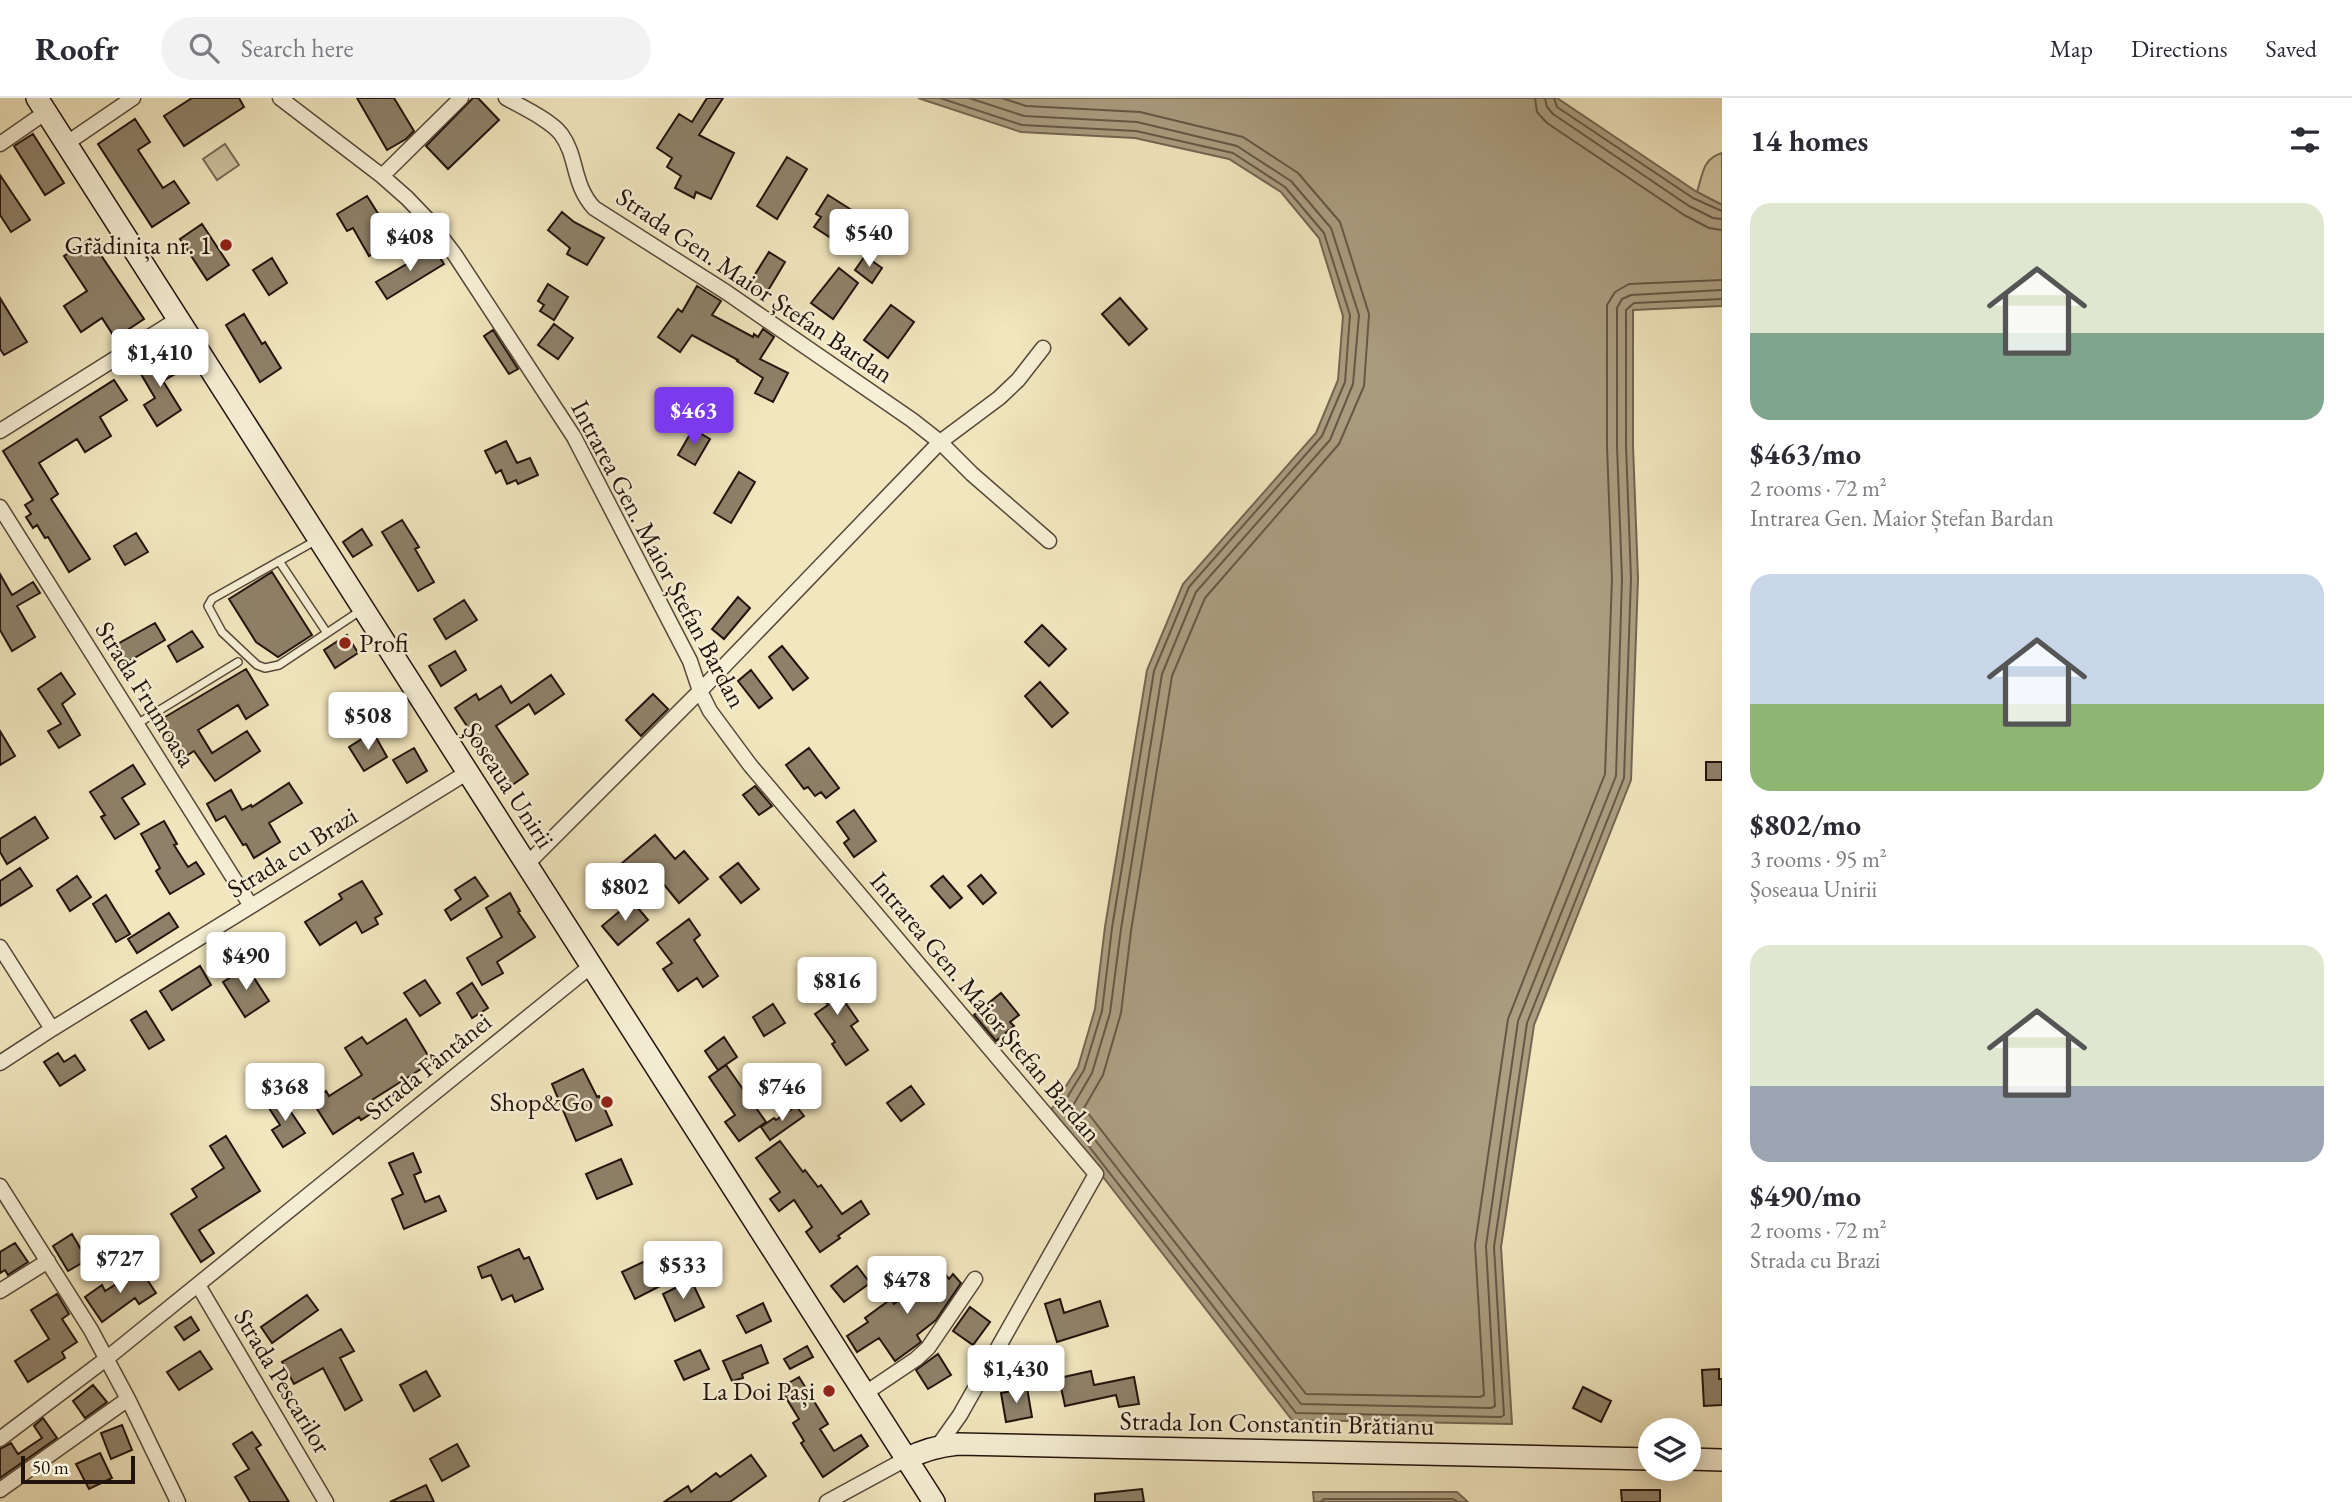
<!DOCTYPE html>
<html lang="en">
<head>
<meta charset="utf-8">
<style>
  body { margin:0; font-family:"EB Garamond",serif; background:#f2f2f3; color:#2b2b33; height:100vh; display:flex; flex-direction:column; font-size:26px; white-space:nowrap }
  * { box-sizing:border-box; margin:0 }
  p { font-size:23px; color:#7c7c81 }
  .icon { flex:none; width:38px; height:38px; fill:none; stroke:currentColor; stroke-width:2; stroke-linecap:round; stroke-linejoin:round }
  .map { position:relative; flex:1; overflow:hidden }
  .sheet { display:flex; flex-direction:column; background:#fff; width:630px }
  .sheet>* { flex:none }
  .tools { position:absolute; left:1638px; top:1320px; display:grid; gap:14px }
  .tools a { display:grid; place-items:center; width:63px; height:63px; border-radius:50%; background:#fff; box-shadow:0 4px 18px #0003; font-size:35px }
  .scale { position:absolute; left:21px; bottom:18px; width:114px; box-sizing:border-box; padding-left:7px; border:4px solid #22130c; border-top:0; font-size:19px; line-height:24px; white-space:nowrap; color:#22130c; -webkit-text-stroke:5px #f6efd5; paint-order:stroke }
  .price { position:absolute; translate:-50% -60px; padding:0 16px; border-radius:7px; background:#fff; color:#222; font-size:23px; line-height:46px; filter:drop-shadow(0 2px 4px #0008) }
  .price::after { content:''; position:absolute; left:50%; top:42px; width:21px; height:16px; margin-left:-10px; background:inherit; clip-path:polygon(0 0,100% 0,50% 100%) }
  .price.on { background:#7c3aed; color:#fff }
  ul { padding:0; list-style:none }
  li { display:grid; align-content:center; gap:14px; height:371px; padding:0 28px }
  li span { display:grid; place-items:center; height:217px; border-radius:21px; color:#555 }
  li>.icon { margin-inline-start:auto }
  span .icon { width:126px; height:126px; fill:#fffc; stroke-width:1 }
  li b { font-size:30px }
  h2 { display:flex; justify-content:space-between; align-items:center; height:84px; padding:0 28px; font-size:30px }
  header { display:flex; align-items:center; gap:42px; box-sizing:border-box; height:98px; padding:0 35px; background:#fff; border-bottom:2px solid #e1e1e2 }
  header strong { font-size:33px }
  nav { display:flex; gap:38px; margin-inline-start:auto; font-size:24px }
  .search { width:490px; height:63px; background:#f2f2f3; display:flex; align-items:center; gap:18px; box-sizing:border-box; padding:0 24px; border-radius:38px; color:#7c7c81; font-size:26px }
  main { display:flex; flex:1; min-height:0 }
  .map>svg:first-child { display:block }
  .green { fill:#cec2a0; stroke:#786a56; stroke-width:2 }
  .water { fill:#ab9e81; stroke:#746652; stroke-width:2 }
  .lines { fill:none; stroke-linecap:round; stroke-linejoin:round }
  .shore { stroke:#665846; stroke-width:2 }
  .building { fill:#8e8169; stroke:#22130c; stroke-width:2 }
  .service-casing { stroke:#564838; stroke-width:10 }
  .minor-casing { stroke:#564838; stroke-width:17 }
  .secondary-casing { stroke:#22130c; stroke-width:24 }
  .service { stroke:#f6efd5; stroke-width:7 }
  .minor { stroke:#f6efd5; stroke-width:14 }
  .secondary { stroke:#f6efd5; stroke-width:21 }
  .poi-dot { fill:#8f2418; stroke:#f6efd5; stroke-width:2.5 }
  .labels { text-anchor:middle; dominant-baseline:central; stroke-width:5; stroke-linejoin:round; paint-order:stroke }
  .poi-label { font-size:26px; fill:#22130c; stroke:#f6efd5; text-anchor:end }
  .street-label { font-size:26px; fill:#22130c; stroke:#f6efd5 }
</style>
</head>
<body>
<header>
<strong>Roofr</strong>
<div class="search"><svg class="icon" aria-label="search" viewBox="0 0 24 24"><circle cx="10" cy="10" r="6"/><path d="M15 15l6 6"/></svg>Search here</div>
<nav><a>Map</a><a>Directions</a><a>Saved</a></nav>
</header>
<main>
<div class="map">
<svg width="1722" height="1404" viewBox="0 0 1722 1404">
  <rect width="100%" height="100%" fill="#f1e6be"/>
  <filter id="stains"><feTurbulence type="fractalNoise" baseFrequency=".00286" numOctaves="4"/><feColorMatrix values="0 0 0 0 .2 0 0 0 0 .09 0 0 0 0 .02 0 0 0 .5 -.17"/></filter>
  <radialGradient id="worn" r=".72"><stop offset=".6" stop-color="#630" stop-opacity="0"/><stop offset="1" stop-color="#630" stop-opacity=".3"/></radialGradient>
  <path class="green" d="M225,46L239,67L217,82L203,61Z
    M1722,55V107L1697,94C1703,76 1702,61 1722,55Z"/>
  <path class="water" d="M918,0H1557L1697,94L1722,107V208L1633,212V348L1638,480L1631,682L1534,927L1501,1149L1512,1326L1292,1322L1051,1012L1078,969L1095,911L1105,829L1147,572L1183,486L1316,335L1338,282L1343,218L1319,140L1281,94L1229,61L1135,40L1021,34Z
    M1313,1394H1457L1468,1404H1314Z"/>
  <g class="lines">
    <path class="shore" d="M940,0L1022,27L1136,33L1233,55L1285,89L1324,135L1350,217L1345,284L1322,338L1189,489L1154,573L1112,830L1102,913L1084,972L1060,1011L1296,1315L1501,1319L1504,1317L1494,1149L1527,925L1624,680L1631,480L1626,348V212L1634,205L1722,201
      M969,0L1024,18L1137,24L1237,48L1291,83L1331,130L1359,217L1353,286L1330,342L1196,494L1162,576L1121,831L1110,915L1092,975L1071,1011L1301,1306L1491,1310L1495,1308L1486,1148L1518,923L1616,678L1622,480L1617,348V210L1622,201L1631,197L1722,192
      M1002,0L1026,8L1140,14L1243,39L1298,75L1340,124L1369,216L1364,288L1339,346L1205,500L1172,578L1131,833L1121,915L1103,977L1084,1010L1306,1296L1480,1299L1484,1297L1475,1147L1508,921L1605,676L1612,480L1607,349V207L1615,194L1629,186L1722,182
      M1535,0L1537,14L1547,25L1684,117L1709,130L1722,132
      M1545,0L1547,9L1553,16L1689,108L1713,120L1722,121
      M1554,0L1557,9L1693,100L1722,113
      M1321,1404L1324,1401H1453L1458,1404"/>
  </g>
  <path class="building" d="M192,0H239L244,9L184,48L164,18Z
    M357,0H394L414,33L406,41L387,52Z
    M473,0H478L499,22L448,71L426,48Z
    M707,0H723L699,37L734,55L711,101L696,94L694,100L675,90L681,78L667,69L672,60L657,50L679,16L692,24Z
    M135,21L150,44L138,52L163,90L174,83L189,105L152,129L98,46Z
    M33,36L64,85L45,97L14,48Z
    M787,59L807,71L777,121L757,108Z
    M0,77L30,122L11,134L0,117Z
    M828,97L850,111L831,140L814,129L821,119L816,116Z
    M367,98L384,125L387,124L397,141L369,158L353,130L347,133L337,116Z
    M562,114L574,124L604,140L587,167L567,156L570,150L548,132Z
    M202,126L229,167L207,182L180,141Z
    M90,141L144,221L115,240L102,220L81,234L64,208L87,193L64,158Z
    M434,150L444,166L387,201L376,184Z
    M769,154L785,164L766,196L749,186Z
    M865,158L882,170L872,185L855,172Z
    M272,160L287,185L269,197L253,172Z
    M839,170L858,185L833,221L811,205Z
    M548,186L568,199L554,222L540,213L544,207L538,203Z
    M697,188L721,203L712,217L753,239L754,236L758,239L763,231L774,239L760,261L788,275L773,304L755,295L763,280L737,263L738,262L692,237L680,254L658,239L678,211L682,214Z
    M0,200L27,244L4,257L0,251Z
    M1120,200L1147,231L1129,247L1102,216Z
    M891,207L914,224L888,260L864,242Z
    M244,216L262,246L265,244L281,270L260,284L226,227Z
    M554,226L573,240L558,261L538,247Z
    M493,232L518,271L509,276L484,238Z
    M164,255L177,275L163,283L181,312L157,328L144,307L155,300L138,271Z
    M114,282L127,302L100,319L111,338L85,354L77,341L39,365L58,396L51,401L90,461L69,474L48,439L45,440L37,427L33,430L26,419L31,416L25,407L33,402L3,353Z
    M693,331L710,341L695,367L678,357Z
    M506,343L517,365L530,360L538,377L518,386L516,382L507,386L501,372L496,375L485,353Z
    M739,374L755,384L731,425L714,415Z
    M402,422L419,449L415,451L434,484L418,493L382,434Z
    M362,431L372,447L353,459L343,444Z
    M136,435L148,454L125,467L114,448Z
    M272,474L312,537L278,559L256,544L229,501Z
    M0,476L12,497L33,484L40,495L17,508L35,539L12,553L0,532Z
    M738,499L750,510L724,541L712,531Z
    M464,502L477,522L446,541L434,521Z
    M155,525L165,542L124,566L114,548Z
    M1042,527L1066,551L1049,568L1025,544Z
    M192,533L203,549L177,564L168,548Z
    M347,537L358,555L335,570L324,552Z
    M782,548L808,580L793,592L769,559Z
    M455,553L466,572L441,588L429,568Z
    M246,571L268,607L246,621L238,607L198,632L212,655L247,633L260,653L215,683L194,653L183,660L160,622Z
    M751,572L772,600L759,610L738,583Z
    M61,575L75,596L62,606L80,637L59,650L48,633L61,626L38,591Z
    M551,577L564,596L535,616L529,606L496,628L528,676L508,690L455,610L476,596L479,602L501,588L511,605Z
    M1040,584L1068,615L1052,629L1025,598Z
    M653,596L668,611L641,638L626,622Z
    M0,633L15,658L0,667Z
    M373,634L387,659L364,673L349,649Z
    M414,650L427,673L407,685L393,662Z
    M809,650L839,690L826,700L821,694L815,698L808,689L804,691L786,667Z
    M1706,664H1722V682H1706Z
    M133,667L145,686L122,700L139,726L115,741L101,719L105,717L90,694Z
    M289,685L302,705L269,725L280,744L254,760L246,746L243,747L225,718L216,723L207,706L231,692L242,712L251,707L252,709Z
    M755,688L772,708L759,717L743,697Z
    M854,712L876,743L854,759L844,745L849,741L837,724Z
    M35,719L48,740L7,766L0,754V741Z
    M164,723L177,746L174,747L188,769L196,764L204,776L170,796L156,773L160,770L141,736Z
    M655,737L675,761L684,753L708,781L679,805L653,773L618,802L601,783Z
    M738,765L759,791L741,805L720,779Z
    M20,770L32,788L0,808V783Z
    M981,777L996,795L983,806L968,788Z
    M77,778L91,799L70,813L57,792Z
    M943,778L962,800L950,810L931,788Z
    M475,779L488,798L451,822L445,812L461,801L455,792Z
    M362,783L382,816L375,820L378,826L362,835L356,824L320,847L305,824L342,801L339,796Z
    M510,795L520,813L518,814L535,839L497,864L503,875L482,887L467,860L502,839L486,810Z
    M106,797L130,836L116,844L93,806Z
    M632,803L648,822L618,847L602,828Z
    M169,815L178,829L137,855L128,841Z
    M689,821L700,837L694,842L718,878L703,889L697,880L678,893L663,871L672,865L657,845Z
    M827,865L837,880L831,884L858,923L851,928L868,952L846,967L832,946L835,944L815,916L828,907L808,878Z
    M200,868L211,887L172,912L160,893Z
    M247,869L269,903L245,919L223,884Z
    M425,882L440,905L420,918L404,895Z
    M472,885L488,910L472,920L457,895Z
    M1001,895L1019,917L1010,924L1014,928L996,943L974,917Z
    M773,906L785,925L764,938L753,919Z
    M146,913L164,942L149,951L131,922Z
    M406,921L432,964L372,1002L378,1011L361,1022L359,1019L333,1036L312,1003L326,993L329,998L362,977L345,950L362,939L367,946Z
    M724,939L737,959L718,972L705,953Z
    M58,955L64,964L75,957L85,972L60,988L44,964Z
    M726,967L766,1024L739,1043L725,1024L735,1017L709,979Z
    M583,971L597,999L599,998L612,1027L576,1043L552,986Z
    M911,988L924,1006L901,1023L887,1005Z
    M280,998L305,1035L283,1049L272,1032L280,1027L267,1007Z
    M796,1008L804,1018L770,1042L761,1029L774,1020L776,1022Z
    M226,1038L260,1093L199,1132L214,1155L201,1164L171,1116L197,1099L192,1091L224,1070L210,1048Z
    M780,1043L803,1074L805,1072L818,1089L821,1087L842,1116L861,1103L869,1116L838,1138L840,1140L820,1154L806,1134L812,1129L794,1102L779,1113L770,1101L780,1094L756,1060Z
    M413,1055L421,1074L414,1077L425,1104L439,1098L446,1113L404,1131L392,1101L403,1096L389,1065Z
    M621,1061L632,1086L597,1101L586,1076Z
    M72,1136L87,1162L68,1173L53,1148Z
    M15,1145L28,1164L8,1177L5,1172L0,1175V1154Z
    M519,1151L524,1161L529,1159L543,1191L515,1204L512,1197L502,1202L491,1177L482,1180L478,1169Z
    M643,1164L645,1167L651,1164L662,1187L635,1201L622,1174Z
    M857,1168L870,1185L844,1204L831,1188Z
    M940,1170L949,1181L953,1176L961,1185L936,1222L917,1237L921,1244L895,1263L879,1240L857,1254L847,1238L868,1224L865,1220L891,1201L894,1206Z
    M140,1171L156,1195L139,1206L135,1200L102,1224L85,1199L102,1187L105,1193Z
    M691,1182L704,1209L675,1223L663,1196Z
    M57,1196L69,1216L62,1221L77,1244L62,1254L65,1260L28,1284L15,1263L49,1241L31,1212Z
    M307,1197L318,1212L272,1245L261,1229Z
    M1060,1201L1064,1215L1100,1203L1108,1228L1057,1244L1045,1206Z
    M763,1205L771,1223L746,1235L737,1218Z
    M970,1209L990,1224L973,1247L953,1233Z
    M191,1219L199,1232L184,1242L175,1229Z
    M341,1231L354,1253L340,1260L362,1302L345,1312L323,1270L294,1286L282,1264Z
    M761,1247L768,1265L742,1276L743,1280L732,1283L723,1263Z
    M807,1248L813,1259L790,1271L784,1261Z
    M700,1252L709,1271L684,1282L675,1263Z
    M200,1253L212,1271L179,1292L167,1274Z
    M938,1256L951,1277L928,1291L916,1272Z
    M1719,1271V1281H1722V1307L1704,1308L1702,1272Z
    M426,1273L440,1298L414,1313L400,1287Z
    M1091,1273L1094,1287L1134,1279L1139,1306L1119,1309L1116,1297L1065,1308L1059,1280Z
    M799,1279L828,1326L820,1331L834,1353L861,1337L868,1348L823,1379L801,1345L804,1343L793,1325L799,1321L780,1290Z
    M93,1287L107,1304L85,1320L73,1303Z
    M1583,1289L1611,1303L1601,1324L1573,1310Z
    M1027,1290L1032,1319L1006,1324L1001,1295Z
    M43,1320L57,1340L0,1380V1351L11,1345L18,1356L42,1340L34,1328Z
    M122,1327L132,1352L111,1361L101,1335Z
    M252,1334L261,1347L256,1350L289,1404H250L235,1379L249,1371L233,1346Z
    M457,1346L469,1368L442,1383L430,1361Z
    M100,1355L112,1380L89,1391L76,1366Z
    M751,1357L766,1378L730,1404H664L688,1388L691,1394L716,1375L720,1379Z
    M426,1387L434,1404H390Z
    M1142,1391L1144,1404H1095V1396Z
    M1621,1392H1660V1404H1622Z"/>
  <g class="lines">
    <defs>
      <path id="service" d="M315,443L212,501L208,508L222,534L257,567L265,570L279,567L360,513
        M279,463L327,535
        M137,626L238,564"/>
      <path id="minor" d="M280,0L382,78L407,100L430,124L455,157L574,339L690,563L700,593L710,613L750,667L1096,1076L960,1317L938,1348
        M506,0C522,9 550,22 561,36C578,59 572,86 594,110L726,194L912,322L940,344L972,376L1049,443
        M67,45L133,0
        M0,46L46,14
        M382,78L461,0
        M0,333L178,221
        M0,409L251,808
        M527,766L700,593L940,344L999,300L1018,282L1043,250
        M0,849L52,931
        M0,965L52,931L468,674
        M0,1088L91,1232L128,1301L178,1404
        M198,1187L326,1404
        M0,1193L48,1163
        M864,1296L916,1261L928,1250L975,1181
        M0,1341L106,1261L591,868
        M0,1392L128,1301
        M827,1404L906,1361"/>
      <path id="secondary" d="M37,0L934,1404
        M906,1361C923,1352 938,1348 958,1346L1650,1361
        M1689,1361L1722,1362"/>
    </defs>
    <use href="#service" class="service-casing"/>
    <use href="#minor" class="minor-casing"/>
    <use href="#secondary" class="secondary-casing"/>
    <use href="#service" class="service"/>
    <use href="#minor" class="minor"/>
    <use href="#secondary" class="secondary"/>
  </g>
  <g class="poi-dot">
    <circle cx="226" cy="147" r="7"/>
    <circle cx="345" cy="545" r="7"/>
    <circle cx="607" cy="1004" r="7"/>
    <circle cx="829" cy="1293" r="7"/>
  </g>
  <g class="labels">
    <g class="poi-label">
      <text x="212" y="147">Grădinița nr. 1</text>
      <text x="359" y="545" text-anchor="start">Profi</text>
      <text x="593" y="1004">Shop&amp;Go</text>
      <text x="815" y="1293">La Doi Pași</text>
    </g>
    <g class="street-label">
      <text transform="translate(755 187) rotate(34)">Strada Gen. Maior Ștefan Bardan</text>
      <text transform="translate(659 456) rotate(62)">Intrarea Gen. Maior Ștefan Bardan</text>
      <text transform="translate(146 596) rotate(58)">Strada Frumoasa</text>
      <text transform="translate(509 687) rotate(57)">Șoseaua Unirii</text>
      <text transform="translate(292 754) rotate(-32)">Strada cu Brazi</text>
      <text transform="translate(986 909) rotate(50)">Intrarea Gen. Maior Ștefan Bardan</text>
      <text transform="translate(428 968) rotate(-39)">Strada Fântânei</text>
      <text transform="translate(283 1283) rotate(59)">Strada Pescarilor</text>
      <text transform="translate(1277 1325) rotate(1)">Strada Ion Constantin Brătianu</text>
    </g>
  </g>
  <rect width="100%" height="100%" filter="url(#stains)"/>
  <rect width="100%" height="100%" fill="url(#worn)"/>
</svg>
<div class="tools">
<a><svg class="icon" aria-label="layers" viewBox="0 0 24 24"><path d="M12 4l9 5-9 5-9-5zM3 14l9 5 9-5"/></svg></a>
</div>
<div class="scale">50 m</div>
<b class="price" style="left:869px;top:171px">$540</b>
<b class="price" style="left:410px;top:175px">$408</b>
<b class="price" style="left:160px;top:291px">$1,410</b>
<b class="price on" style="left:694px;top:349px">$463</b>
<b class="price" style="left:368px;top:654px">$508</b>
<b class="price" style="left:625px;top:825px">$802</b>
<b class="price" style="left:246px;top:894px">$490</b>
<b class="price" style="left:837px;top:919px">$816</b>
<b class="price" style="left:285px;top:1025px">$368</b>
<b class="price" style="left:782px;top:1025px">$746</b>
<b class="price" style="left:120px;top:1197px">$727</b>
<b class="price" style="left:683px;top:1203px">$533</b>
<b class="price" style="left:907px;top:1218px">$478</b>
<b class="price" style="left:1016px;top:1307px">$1,430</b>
</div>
<section class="sheet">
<h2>14 homes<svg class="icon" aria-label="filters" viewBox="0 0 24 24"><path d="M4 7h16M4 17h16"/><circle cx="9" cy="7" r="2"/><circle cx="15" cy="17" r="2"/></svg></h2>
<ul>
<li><span style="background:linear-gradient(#dfe7d0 60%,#7fa58c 0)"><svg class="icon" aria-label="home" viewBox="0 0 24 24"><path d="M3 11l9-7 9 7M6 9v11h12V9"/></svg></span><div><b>$463/mo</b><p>2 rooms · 72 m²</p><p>Intrarea Gen. Maior Ștefan Bardan</p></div></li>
<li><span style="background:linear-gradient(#c9d6e8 60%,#8fb573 0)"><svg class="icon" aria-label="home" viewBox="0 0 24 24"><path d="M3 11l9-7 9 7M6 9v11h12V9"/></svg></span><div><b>$802/mo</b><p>3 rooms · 95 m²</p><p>Șoseaua Unirii</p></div></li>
<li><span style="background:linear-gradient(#dfe7d0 65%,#9aa5b1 0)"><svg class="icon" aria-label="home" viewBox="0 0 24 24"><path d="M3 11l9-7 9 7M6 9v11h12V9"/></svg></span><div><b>$490/mo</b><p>2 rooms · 72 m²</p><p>Strada cu Brazi</p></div></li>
</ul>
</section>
</main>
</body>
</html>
